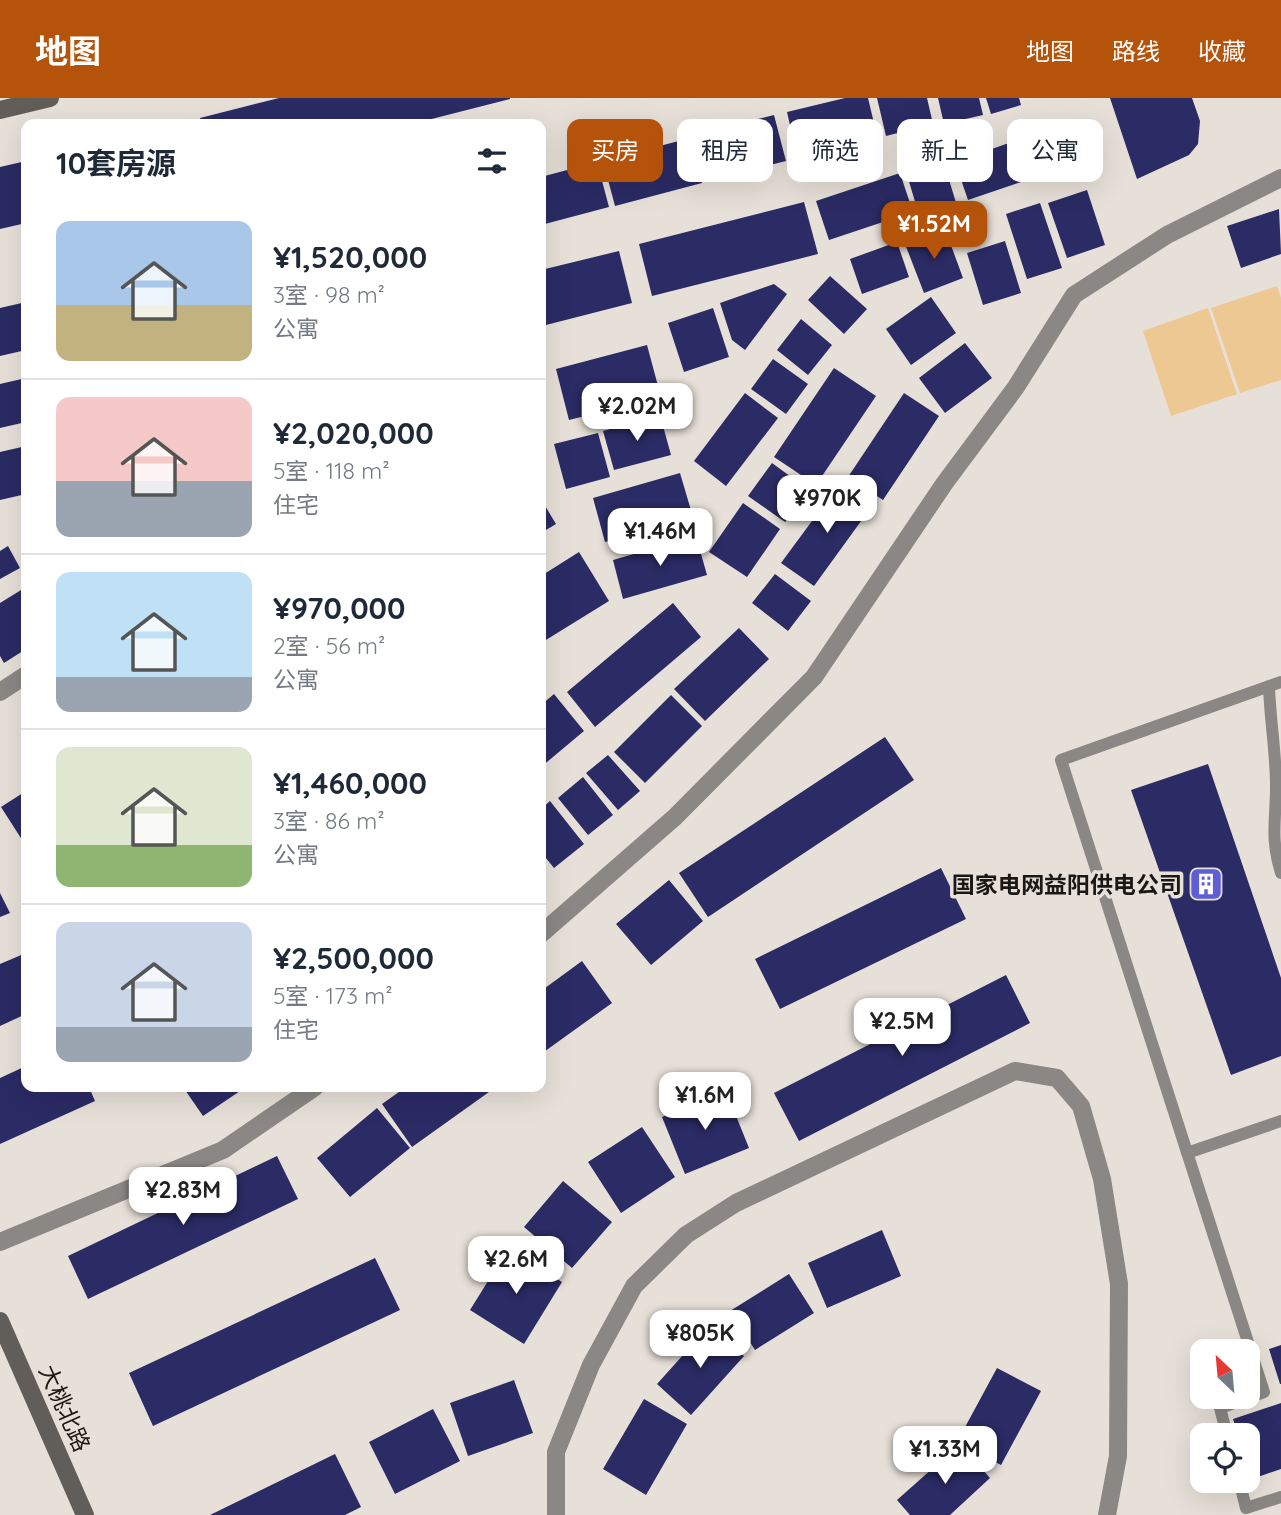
<!DOCTYPE html>
<html lang="zh">
<head>
<meta charset="utf-8">
<style>
  body { margin:0; font-family:Quicksand,"Noto Sans SC",sans-serif; background:#f6f6f7; color:#1f2937; height:100vh; display:flex; flex-direction:column; font-size:26px; white-space:nowrap }
  * { box-sizing:border-box; margin:0 }
  p { font-size:23px; color:#747a83 }
  .icon { flex:none; width:38px; height:38px; fill:none; stroke:currentColor; stroke-width:2; stroke-linecap:round; stroke-linejoin:round }
  .map { position:relative; flex:1; overflow:hidden }
  .details { position:absolute; left:21px; top:21px; width:525px; height:973px; display:flex; flex-direction:column; background:#fff; border-radius:14px; box-shadow:0 7px 28px #0002 }
  .details>* { flex:none }
  .guide { position:absolute; left:567px; top:21px; width:609px; height:63px; display:flex; gap:14px }
  .needle { width:46px; rotate:334deg }
  .tools { position:absolute; left:1190px; top:1241px; display:grid; gap:14px }
  .tools a { display:grid; place-items:center; width:70px; height:70px; border-radius:14px; background:#fff; box-shadow:0 7px 28px #0002; font-size:35px }
  .price { position:absolute; translate:-50% -60px; padding:0 16px; border-radius:14px; background:#fff; color:#222; font-size:23px; line-height:46px; filter:drop-shadow(0 2px 4px #0008) }
  .price::after { content:''; position:absolute; left:50%; top:42px; width:21px; height:16px; margin-left:-10px; background:inherit; clip-path:polygon(0 0,100% 0,50% 100%) }
  .price.selected { background:#b45309; color:#fff }
  ul { padding:0; list-style:none }
  li { display:flex; align-items:center; gap:21px; height:175px; padding:0 35px }
  li+li { border-top:2px solid #e0e1e3 }
  li span { display:grid; place-items:center; flex:none; width:196px; height:140px; border-radius:14px; color:#555 }
  li>.icon { margin-inline-start:auto }
  span .icon { width:84px; height:84px; fill:#fffc; stroke-width:1 }
  li b { font-size:30px }
  h2 { display:flex; justify-content:space-between; align-items:center; height:84px; padding:0 35px; font-size:30px }
  .tag { padding:0 24px; border-radius:14px; background:#fff; box-shadow:0 7px 28px #0002; font-size:24px; line-height:63px }
  .tag.selected { background:#b45309; color:#fff }
  header { display:flex; align-items:center; gap:42px; box-sizing:border-box; height:98px; padding:0 35px; background:#b45309; color:#fff }
  header strong { font-size:33px }
  nav { display:flex; gap:38px; margin-inline-start:auto; font-size:24px }
  .map>svg:first-child { display:block }
  .green { fill:#edc893 }
  .building { fill:#2b2b65 }
  .lines { fill:none; stroke-linecap:round; stroke-linejoin:round }
  .lane { stroke:#8a8784; stroke-width:12 }
  .street { stroke:#8a8784; stroke-width:18 }
  .secondary { stroke:#615d58; stroke-width:18 }
  .labels { text-anchor:middle; dominant-baseline:central; stroke-width:7; stroke-linejoin:round; paint-order:stroke }
  .poi-label { font-size:23px; font-weight:bold; fill:#1a1815; stroke:#e7e0d8; text-anchor:end }
  .street-label { font-size:23px; fill:#1a1815; stroke:#e7e0d8 }
</style>
</head>
<body>
<header>
<strong>地图</strong>
<nav><a>地图</a><a>路线</a><a>收藏</a></nav>
</header>
<div class="map">
<svg width="1281" height="1417" viewBox="0 0 1281 1417">
  <rect width="100%" height="100%" fill="#e7e0d8"/>
  <path class="green" d="M1277,188L1281,200V282L1240,295L1211,210Z
    M1208,210L1237,296L1171,318L1143,233Z"/>
  <path class="building" d="M279,0H510V1L412,26H202L200,20Z
    M845,0H868L878,42L798,62L787,14Z
    M877,0H927L933,26L886,38Z
    M938,0H979L983,17L944,26Z
    M986,0H1019L1021,7L991,16Z
    M1110,0H1192L1200,23L1198,46L1189,57L1137,81Z
    M774,17L786,63L711,82L699,35Z
    M1066,25L1080,64L968,102L955,64Z
    M690,40L702,85L615,108L603,63Z
    M26,63V125L0,131V69Z
    M597,64L609,109L541,127V79Z
    M944,65L957,108L920,120L907,77Z
    M900,75L913,114L829,142L816,103Z
    M1087,92L1105,147L1067,160L1048,105Z
    M804,104L818,156L652,198L639,146Z
    M1040,105L1062,170L1027,181L1006,116Z
    M1279,111L1281,156L1241,170L1227,128Z
    M945,131L963,180L924,195L905,146Z
    M1005,143L1021,195L983,207L967,155Z
    M897,144L909,179L862,196L850,161Z
    M619,153L632,205L542,228L541,172Z
    M830,178L867,211L844,236L808,202Z
    M774,186L787,196L745,252L732,242L720,205Z
    M931,199L956,235L911,267L886,231Z
    M26,204V252L0,258V210Z
    M713,210L729,259L684,274L668,225Z
    M801,221L832,247L808,277L777,252Z
    M965,245L992,280L945,315L919,280Z
    M647,247L661,299L569,322L556,271Z
    M773,261L808,286L786,316L751,291Z
    M834,270L876,298L816,387L774,359Z
    M26,280V324L0,330V286Z
    M745,295L778,320L726,388L694,363Z
    M904,295L939,318L883,402L848,379Z
    M660,317L671,357L614,372L603,333Z
    M598,335L610,379L566,391L554,346Z
    M26,348V396L0,402V354Z
    M772,365L809,392L785,424L748,398Z
    M680,375L693,419L605,444L593,400Z
    M840,385L872,408L814,488L781,465Z
    M541,401L556,426L541,435Z
    M743,405L780,431L747,479L709,454Z
    M696,438L707,477L623,501L613,462Z
    M8,448L20,470L0,481V453Z
    M579,454L609,503L541,545V478Z
    M775,476L811,503L788,533L752,505Z
    M26,489V551L4,565L0,558V505Z
    M673,505L701,539L595,629L567,594Z
    M739,530L769,561L705,623L674,591Z
    M554,596L584,633L541,669V607Z
    M671,597L702,628L645,685L614,654Z
    M885,639L914,682L708,819L679,775Z
    M608,657L640,693L618,712L586,675Z
    M1208,666L1281,880V958L1231,977L1131,692Z
    M583,679L613,717L588,737L558,700Z
    M26,693V748L1,709Z
    M550,703L584,746L554,770L541,754V711Z
    M941,770L966,821L780,911L755,861Z
    M669,782L703,823L651,867L616,826Z
    M0,795L10,815L0,819Z
    M26,855V916L0,928V866Z
    M582,863L612,905L541,956V893Z
    M1006,877L1030,925L799,1043L774,995Z
    M26,968V989H89L95,1003L0,1046V980Z
    M183,989H246L203,1018Z
    M406,989H496L412,1049L382,1006Z
    M726,993L749,1050L685,1076L662,1019Z
    M377,1010L410,1050L350,1099L317,1060Z
    M642,1029L675,1079L621,1115L588,1064Z
    M277,1058L298,1101L88,1201L68,1158Z
    M563,1083L612,1124L572,1170L524,1129Z
    M882,1132L901,1178L827,1210L808,1165Z
    M508,1151L562,1184L524,1246L470,1212Z
    M375,1160L400,1212L153,1328L129,1275Z
    M789,1176L814,1215L755,1252L730,1213Z
    M710,1227L744,1258L691,1317L657,1286Z
    M1281,1247V1286H1280L1269,1251Z
    M997,1270L1041,1293L1001,1367L957,1344Z
    M514,1282L533,1335L468,1358L450,1305Z
    M644,1301L687,1326L646,1397L603,1371Z
    M1281,1305V1371L1252,1381L1248,1368V1337H1238L1233,1321Z
    M433,1311L460,1363L395,1396L369,1344Z
    M960,1346L990,1380L950,1417H910L897,1402Z
    M335,1356L361,1409L345,1417H210Z"/>
  <g class="lines">
    <path class="lane" d="M1269,588C1270,621 1276,655 1276,688C1276,724 1270,739 1281,775
      M1187,1055L1281,1023
      M1227,1337L1220,1310L1264,1294L1061,662L1281,584
      M1239,1382L1246,1410L1281,1399"/>
    <path class="street" d="M0,594L26,577
      M541,836L675,719L814,579L944,386L1016,289L1074,197L1167,137L1281,80
      M0,1144L223,1052L315,989
      M556,1417V1354L591,1267L634,1188L686,1137L736,1105L1015,973L1057,980L1081,1008L1102,1081L1119,1186L1118,1358L1107,1417"/>
    <path class="secondary" d="M0,12L50,0
      M0,1223L85,1417"/>
  </g>
  <defs>
    <symbol id="building-square" viewBox="-11 -11 22 22"><rect x="-9" y="-9" width="18" height="18" rx="4" fill="#5e5ed6" stroke="#e7e0d8"/><path d="M-4-6H4V6H1V3H-1V6H-4ZM-2.5-4.3h1.7v1.8h-1.7ZM.8-4.3h1.7v1.8H.8ZM-2.5-1h1.7V.8h-1.7ZM.8-1h1.7V.8H.8Z" fill="#fff"/></symbol>
  </defs>
  <g fill-rule="evenodd">
    <use href="#building-square" x="1187" y="767" width="38" height="38"/>
  </g>
  <g class="labels">
    <g class="poi-label">
      <text x="1182" y="786">国家电网益阳供电公司</text>
    </g>
    <g class="street-label">
      <text transform="translate(65 1310) rotate(66)">大桃北路</text>
    </g>
  </g>
</svg>
<div class="tools">
<a><svg class="needle" viewBox="-14 -14 28 28"><path d="M0-13l5 13h-10z" fill="#e53935"/><path d="M0 13l5-13h-10z" fill="#747a83"/></svg></a>
<a><svg class="icon" aria-label="locate" viewBox="0 0 24 24"><circle cx="12" cy="12" r="6"/><path d="M12 2v4M12 18v4M2 12h4M18 12h4"/></svg></a>
</div>
<b class="price selected" style="left:934px;top:163px">¥1.52M</b>
<b class="price" style="left:637px;top:345px">¥2.02M</b>
<b class="price" style="left:827px;top:437px">¥970K</b>
<b class="price" style="left:660px;top:470px">¥1.46M</b>
<b class="price" style="left:902px;top:960px">¥2.5M</b>
<b class="price" style="left:705px;top:1034px">¥1.6M</b>
<b class="price" style="left:183px;top:1129px">¥2.83M</b>
<b class="price" style="left:516px;top:1198px">¥2.6M</b>
<b class="price" style="left:700px;top:1272px">¥805K</b>
<b class="price" style="left:945px;top:1388px">¥1.33M</b>
<div class="guide">
<a class="tag selected">买房</a>
<a class="tag">租房</a>
<a class="tag">筛选</a>
<a class="tag">新上</a>
<a class="tag">公寓</a>
</div>
<section class="details">
<h2>10套房源<svg class="icon" aria-label="filters" viewBox="0 0 24 24"><path d="M4 7h16M4 17h16"/><circle cx="9" cy="7" r="2"/><circle cx="15" cy="17" r="2"/></svg></h2>
<ul>
<li><span style="background:linear-gradient(#a9c7e8 60%,#c2b280 0)"><svg class="icon" aria-label="home" viewBox="0 0 24 24"><path d="M3 11l9-7 9 7M6 9v11h12V9"/></svg></span><div><b>¥1,520,000</b><p>3室 · 98 m²</p><p>公寓</p></div></li>
<li><span style="background:linear-gradient(#f6c9c9 60%,#9aa5b1 0)"><svg class="icon" aria-label="home" viewBox="0 0 24 24"><path d="M3 11l9-7 9 7M6 9v11h12V9"/></svg></span><div><b>¥2,020,000</b><p>5室 · 118 m²</p><p>住宅</p></div></li>
<li><span style="background:linear-gradient(#bfe0f5 75%,#9aa5b1 0)"><svg class="icon" aria-label="home" viewBox="0 0 24 24"><path d="M3 11l9-7 9 7M6 9v11h12V9"/></svg></span><div><b>¥970,000</b><p>2室 · 56 m²</p><p>公寓</p></div></li>
<li><span style="background:linear-gradient(#dfe7d0 70%,#8fb573 0)"><svg class="icon" aria-label="home" viewBox="0 0 24 24"><path d="M3 11l9-7 9 7M6 9v11h12V9"/></svg></span><div><b>¥1,460,000</b><p>3室 · 86 m²</p><p>公寓</p></div></li>
<li><span style="background:linear-gradient(#c9d6e8 75%,#9aa5b1 0)"><svg class="icon" aria-label="home" viewBox="0 0 24 24"><path d="M3 11l9-7 9 7M6 9v11h12V9"/></svg></span><div><b>¥2,500,000</b><p>5室 · 173 m²</p><p>住宅</p></div></li>
</ul>
</section>
</div>
</body>
</html>
